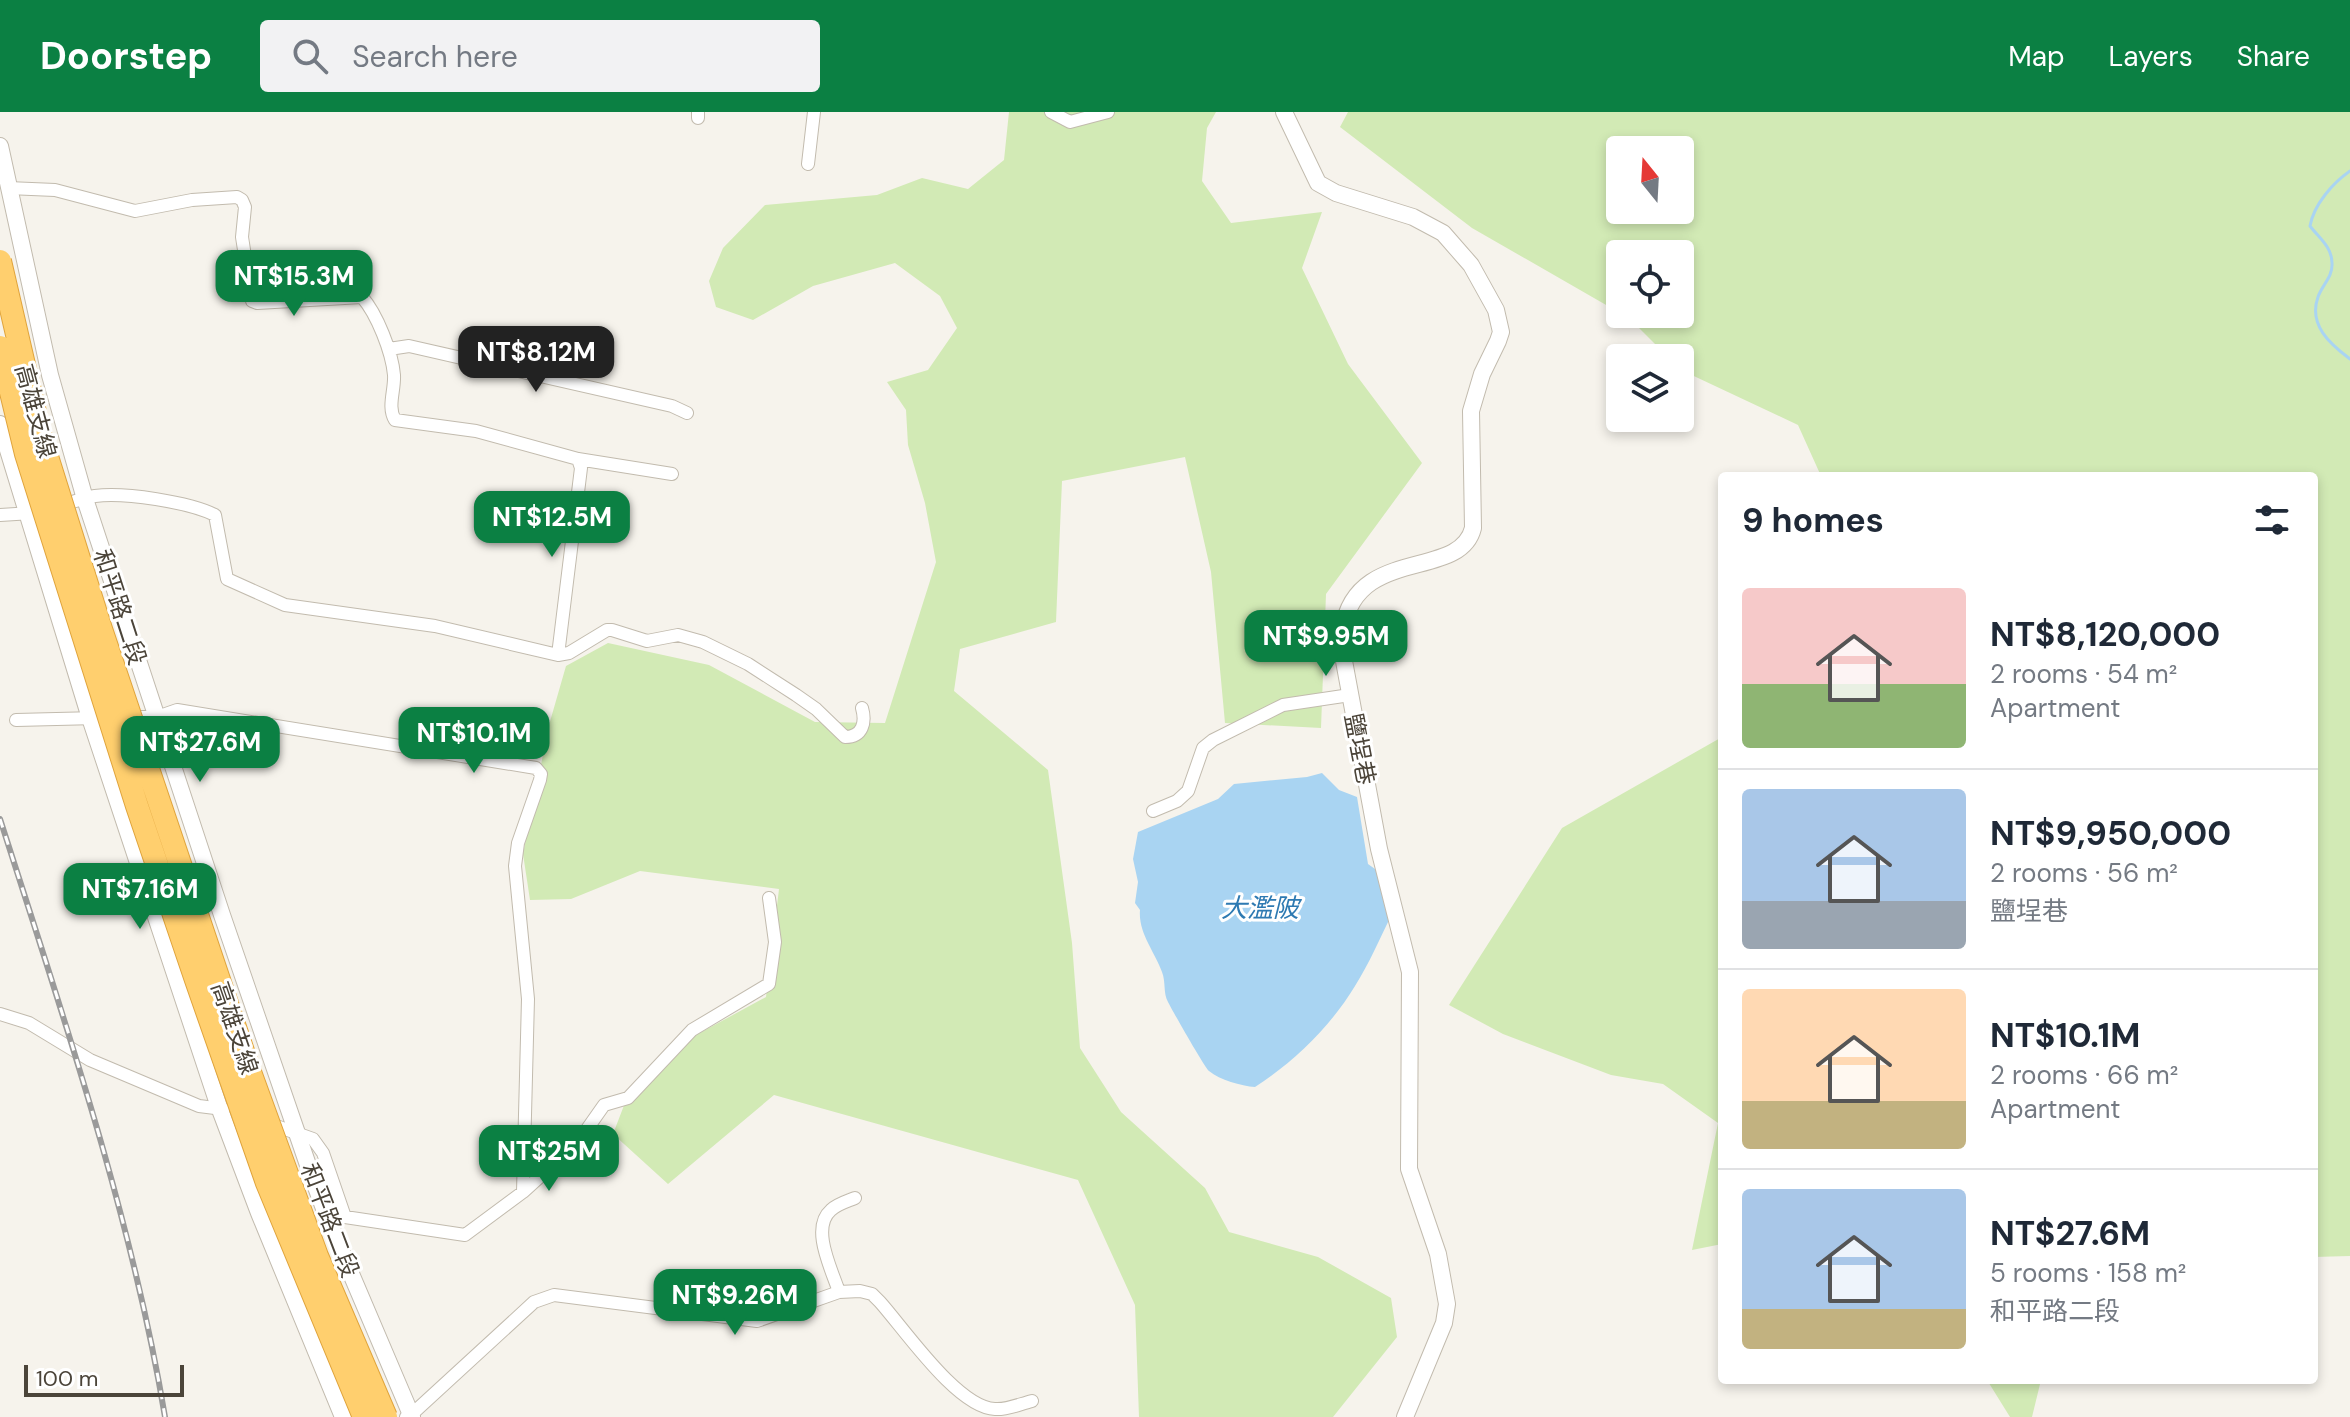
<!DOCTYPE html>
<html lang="en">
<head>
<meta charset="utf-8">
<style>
  body { margin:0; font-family:"DM Sans","Noto Sans TC",sans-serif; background:#f2f2f3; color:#1f2937; height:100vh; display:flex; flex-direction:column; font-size:30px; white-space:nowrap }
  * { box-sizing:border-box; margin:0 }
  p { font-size:26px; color:#747a83 }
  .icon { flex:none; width:44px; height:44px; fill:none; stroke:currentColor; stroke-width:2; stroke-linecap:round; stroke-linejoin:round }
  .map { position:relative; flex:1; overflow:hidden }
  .panel { position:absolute; left:1718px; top:360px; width:600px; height:912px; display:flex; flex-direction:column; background:#fff; border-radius:8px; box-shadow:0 4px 12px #0003 }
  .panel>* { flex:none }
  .needle { width:52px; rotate:342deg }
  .tools { position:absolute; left:1606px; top:24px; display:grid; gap:16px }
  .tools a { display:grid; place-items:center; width:88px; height:88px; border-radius:8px; background:#fff; box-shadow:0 4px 12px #0003; font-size:40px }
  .scale { position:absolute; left:24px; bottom:20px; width:160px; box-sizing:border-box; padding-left:8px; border:4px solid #4b4439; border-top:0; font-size:22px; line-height:28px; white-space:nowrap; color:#4b4439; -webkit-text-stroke:6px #fff; paint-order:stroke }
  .price { position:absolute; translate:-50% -68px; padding:0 18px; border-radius:16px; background:#0b8043; color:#fff; font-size:26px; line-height:52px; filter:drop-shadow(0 2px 4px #0008) }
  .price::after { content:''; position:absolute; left:50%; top:48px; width:24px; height:18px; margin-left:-12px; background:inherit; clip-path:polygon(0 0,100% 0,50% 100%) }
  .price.on { background:#222; color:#fff }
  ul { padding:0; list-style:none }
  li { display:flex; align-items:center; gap:24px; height:200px; padding:0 24px }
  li+li { border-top:2px solid #e0e1e3 }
  li span { display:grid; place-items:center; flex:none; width:224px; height:160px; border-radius:8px; color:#555 }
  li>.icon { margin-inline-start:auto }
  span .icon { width:96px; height:96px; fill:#fffc; stroke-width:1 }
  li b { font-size:34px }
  h2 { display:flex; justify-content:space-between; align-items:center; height:96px; padding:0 24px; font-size:34px }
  header { display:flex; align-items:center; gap:48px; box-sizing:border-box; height:112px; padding:0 40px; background:#0b8043; color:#fff }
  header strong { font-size:38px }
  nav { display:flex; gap:44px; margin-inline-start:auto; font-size:28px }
  .search { width:560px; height:72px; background:#f2f2f3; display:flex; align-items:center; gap:20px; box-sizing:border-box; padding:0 28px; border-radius:8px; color:#747a83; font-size:30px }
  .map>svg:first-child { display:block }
  .green { fill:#d2eab5; fill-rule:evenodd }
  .water { fill:#a9d4f2 }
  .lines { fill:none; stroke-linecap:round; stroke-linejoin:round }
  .stream { stroke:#a9d4f2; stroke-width:3 }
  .minor-casing { stroke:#c2bbae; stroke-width:14 }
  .tertiary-casing { stroke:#c2bbae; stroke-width:18 }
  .minor { stroke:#fff; stroke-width:12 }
  .tertiary { stroke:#fff; stroke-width:16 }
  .rail-casing { stroke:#9a9a9a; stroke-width:6 }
  .rail { stroke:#fff; stroke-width:3; stroke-dasharray:9; stroke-linecap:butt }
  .motorway-bridge-casing { stroke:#e0a43c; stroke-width:24; stroke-linecap:butt }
  .motorway-bridge { stroke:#ffcf6e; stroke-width:22 }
  .labels { text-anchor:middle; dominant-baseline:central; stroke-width:6; stroke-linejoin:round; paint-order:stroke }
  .street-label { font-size:24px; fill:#4b4439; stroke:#fff }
  .water-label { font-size:26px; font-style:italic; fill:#2e7ab2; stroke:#fff }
</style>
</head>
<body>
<header>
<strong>Doorstep</strong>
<div class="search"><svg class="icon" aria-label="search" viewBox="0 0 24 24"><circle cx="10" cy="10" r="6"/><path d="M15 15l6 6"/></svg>Search here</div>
<nav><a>Map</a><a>Layers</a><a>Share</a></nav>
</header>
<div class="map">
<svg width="2350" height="1305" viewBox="0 0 2350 1305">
  <rect width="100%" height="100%" fill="#f6f3ec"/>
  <path class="green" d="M1009,0H1216L1207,16L1202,69L1231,111L1322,100L1302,156L1348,252L1422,351L1326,482L1321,616L1225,611L1211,460L1185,345L1062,369L1056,510L960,537L954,579L1048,658L1072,831L1080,936L1121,1000L1205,1076L1229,1120L1318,1145L1391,1186L1397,1225L1333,1305H1139L1135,1193L1078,1068L774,983L668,1072L613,1022L628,983L661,942L766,885L779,777L640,759L571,787L530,788L523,742L549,613L566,554L608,531L709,553L815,610L885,611L936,450L925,391L908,333L906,298L887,270L928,258L957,216L940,184L895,151L813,174L753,208L716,195L709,169L723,136L765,93L877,83L922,66L968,77L1004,48Z
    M1348,0H2350V1144L2314,1145V364H1821L1798,313L1681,258L1680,246H1669L1630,207L1621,202H1680V142H1620V201L1472,116L1340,15ZM1680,38V98H1620V38Z
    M1722,625V1132L1692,1138L1718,1011L1663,972L1611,963L1503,922L1449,893L1562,716Z
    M1987,1268H2041L2032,1305H2010Z"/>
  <path class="water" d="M1322,661L1339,678L1357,685L1368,752L1382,762L1392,802C1380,826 1369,852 1355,874C1330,915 1295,949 1255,975C1241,974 1220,968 1209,959C1205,956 1172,898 1168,890C1163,881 1166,870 1162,860C1155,840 1138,821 1140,798L1135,791L1138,770L1133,747L1138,720L1218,687L1234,672L1307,665Z"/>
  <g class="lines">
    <path class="stream" d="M2350,59C2333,71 2314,92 2310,114C2319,126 2332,135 2332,151C2333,165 2322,173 2318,185C2308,213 2330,232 2350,247"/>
    <defs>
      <path id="minor" d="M698,0V6
        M1051,0L1070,10L1108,0
        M808,52L814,0
        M8,76L55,78L135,99L192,88L237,85L242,88L245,95L242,125L252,189L257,191L362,185C377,202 392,240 394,263C395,278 387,295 395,308L476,319L578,347L672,362
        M389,237L409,234L672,294L687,301
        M58,394C70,391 83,386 95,384C124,380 189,390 215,403L227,467L285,493L435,514L558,543L569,541L607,518H612L647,529L678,523L703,530L748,552L796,583L816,597L845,625C863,625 866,610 862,596
        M0,403L32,401
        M558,543L581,356L578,347
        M127,605H157L177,598L536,656L541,662L540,668L518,731L515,754L528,887L523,1080
        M16,608L97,606
        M1153,699L1177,689L1188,679L1203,636L1213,628L1283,593L1350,583
        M0,902L29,911L90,948L199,994L223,997
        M268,1011L313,1027L323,1041L345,1105L465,1123L523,1080L578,1030L604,993L628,986L692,918L769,872L775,830L769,786
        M839,1180C832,1158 810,1116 831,1098C837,1092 848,1089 855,1086
        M406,1305L411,1303L534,1190L554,1183L757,1209L839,1180L860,1179L872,1182L880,1190C905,1218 958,1296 995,1297C1007,1298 1020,1292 1032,1289"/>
      <path id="tertiary" d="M1284,0L1318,71L1336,81L1413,105L1443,121L1471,153L1496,198L1501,220L1498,229L1482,262L1471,299L1473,416C1460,469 1356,433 1343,517C1341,527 1343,539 1344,549L1379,737L1410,860L1409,1057L1438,1142L1447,1192L1444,1211L1405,1305
        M0,34L50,263L85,387L222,803L309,1056L329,1110L412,1305
        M0,312L90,606L219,995L259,1101L343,1305"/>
    </defs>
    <use href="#minor" class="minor-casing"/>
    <use href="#tertiary" class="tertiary-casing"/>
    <use href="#minor" class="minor"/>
    <use href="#tertiary" class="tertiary"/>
    <defs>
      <path id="rail" d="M0,707C62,901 132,1105 165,1305"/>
    </defs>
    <use href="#rail" class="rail-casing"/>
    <use href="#rail" class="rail"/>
    <defs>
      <path id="motorway-bridge" d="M0,149L40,322L101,517L250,960L317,1144L386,1305
        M0,235L26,342L137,694L196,868L267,1071L364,1305"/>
    </defs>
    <use href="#motorway-bridge" class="motorway-bridge-casing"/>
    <use href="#motorway-bridge" class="motorway-bridge"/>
  </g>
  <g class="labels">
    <g class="street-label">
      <text transform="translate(36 299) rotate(75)">高雄支線</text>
      <text transform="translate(120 495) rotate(72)">和平路二段</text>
      <text transform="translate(1360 637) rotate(79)">鹽埕巷</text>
      <text transform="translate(235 916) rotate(71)">高雄支線</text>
      <text transform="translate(330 1108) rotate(69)">和平路二段</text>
    </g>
    <g class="water-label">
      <text x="1260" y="796">大濫陂</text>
    </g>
  </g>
</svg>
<div class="tools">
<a><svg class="needle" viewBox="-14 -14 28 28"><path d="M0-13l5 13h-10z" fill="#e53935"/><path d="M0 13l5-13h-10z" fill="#747a83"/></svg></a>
<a><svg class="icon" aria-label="locate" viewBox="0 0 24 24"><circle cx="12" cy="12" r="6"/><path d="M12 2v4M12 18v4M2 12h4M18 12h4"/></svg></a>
<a><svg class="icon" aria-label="layers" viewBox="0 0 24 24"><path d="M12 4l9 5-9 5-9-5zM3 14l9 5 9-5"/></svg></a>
</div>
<div class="scale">100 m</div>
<b class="price" style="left:294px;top:206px">NT$15.3M</b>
<b class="price on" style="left:536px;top:282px">NT$8.12M</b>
<b class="price" style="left:552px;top:447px">NT$12.5M</b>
<b class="price" style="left:1326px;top:566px">NT$9.95M</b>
<b class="price" style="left:474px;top:663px">NT$10.1M</b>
<b class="price" style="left:200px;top:672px">NT$27.6M</b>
<b class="price" style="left:140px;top:819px">NT$7.16M</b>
<b class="price" style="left:549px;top:1081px">NT$25M</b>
<b class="price" style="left:735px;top:1225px">NT$9.26M</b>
<section class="panel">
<h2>9 homes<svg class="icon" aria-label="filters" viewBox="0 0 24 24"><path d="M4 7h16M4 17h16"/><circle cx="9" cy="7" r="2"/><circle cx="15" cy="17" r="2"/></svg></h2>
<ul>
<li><span style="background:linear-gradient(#f6c9c9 60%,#8fb573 0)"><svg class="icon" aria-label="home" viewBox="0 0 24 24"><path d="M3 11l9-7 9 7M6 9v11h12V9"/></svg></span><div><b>NT$8,120,000</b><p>2 rooms · 54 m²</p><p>Apartment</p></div></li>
<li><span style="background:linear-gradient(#a9c7e8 70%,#9aa5b1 0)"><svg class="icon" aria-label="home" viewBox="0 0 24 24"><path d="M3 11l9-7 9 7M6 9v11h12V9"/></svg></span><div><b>NT$9,950,000</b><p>2 rooms · 56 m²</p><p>鹽埕巷</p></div></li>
<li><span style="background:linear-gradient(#ffd9b3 70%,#c2b280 0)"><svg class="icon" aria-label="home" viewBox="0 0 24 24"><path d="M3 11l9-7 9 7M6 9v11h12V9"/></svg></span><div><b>NT$10.1M</b><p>2 rooms · 66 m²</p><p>Apartment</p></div></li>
<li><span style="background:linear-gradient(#a9c7e8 75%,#c2b280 0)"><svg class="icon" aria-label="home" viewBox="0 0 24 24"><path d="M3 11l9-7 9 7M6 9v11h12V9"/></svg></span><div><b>NT$27.6M</b><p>5 rooms · 158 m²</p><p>和平路二段</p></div></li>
</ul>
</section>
</div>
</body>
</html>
